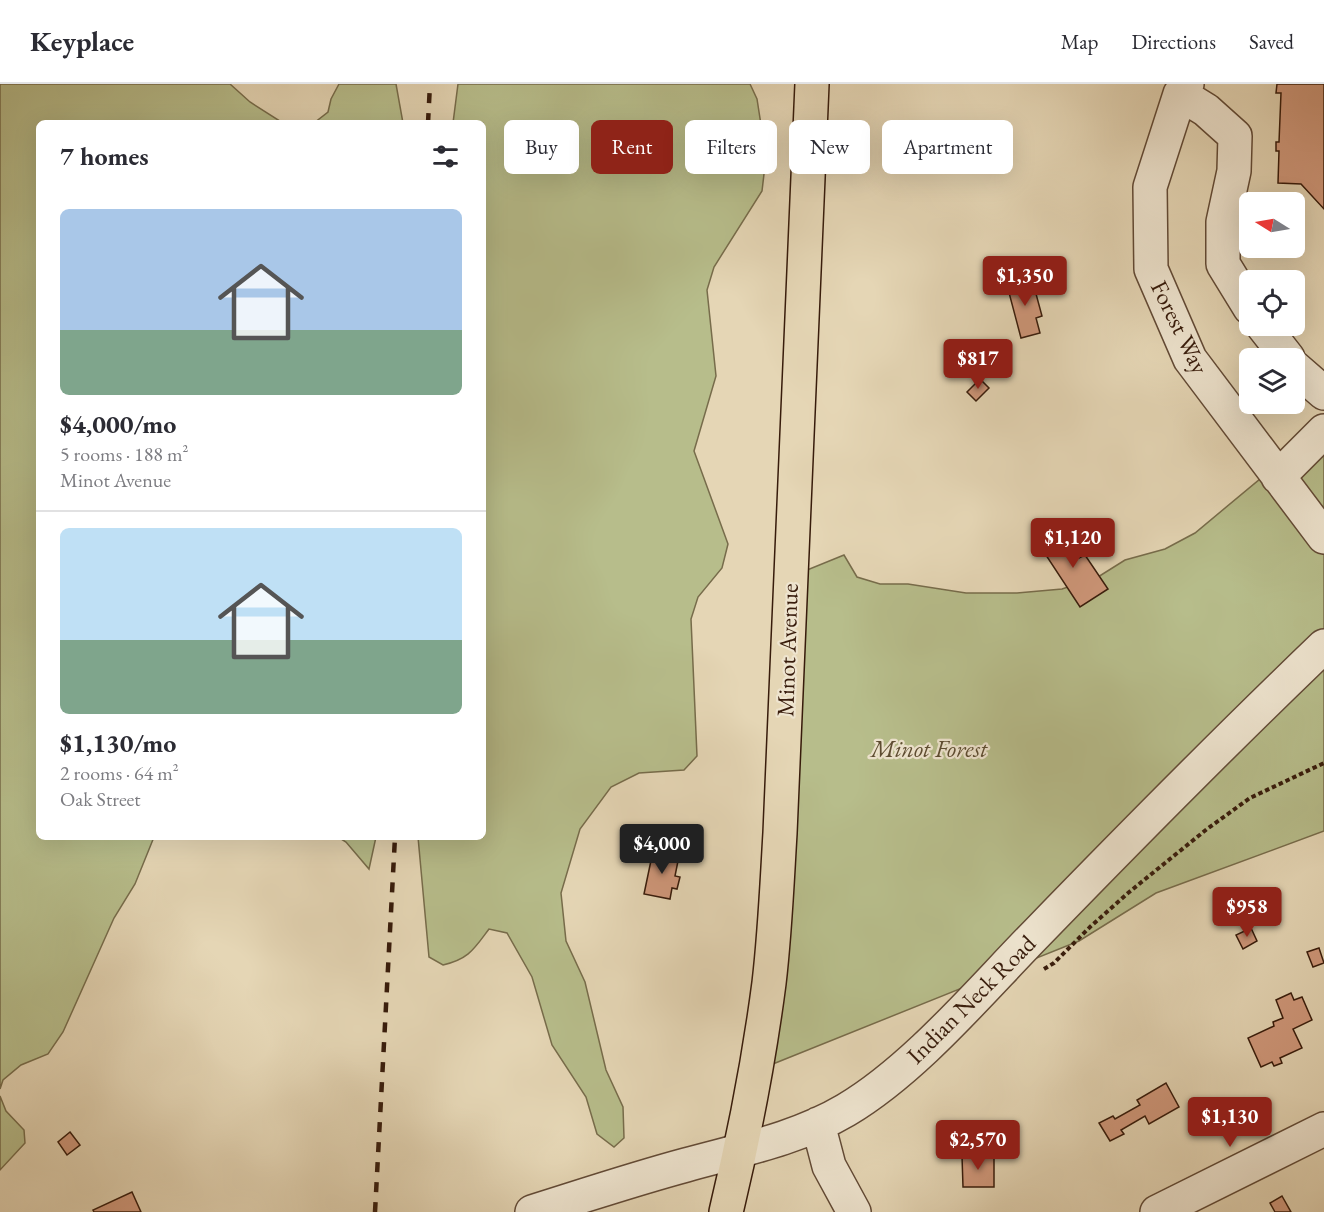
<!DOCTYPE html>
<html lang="en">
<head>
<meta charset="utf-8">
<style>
  body { margin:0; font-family:"EB Garamond",serif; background:#f7f7f7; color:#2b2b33; height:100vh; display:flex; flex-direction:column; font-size:22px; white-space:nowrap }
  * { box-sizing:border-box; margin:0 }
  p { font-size:20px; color:#7c7c81 }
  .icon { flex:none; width:33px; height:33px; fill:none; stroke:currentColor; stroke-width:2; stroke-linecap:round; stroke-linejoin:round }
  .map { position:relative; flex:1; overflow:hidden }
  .drawer { position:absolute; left:36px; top:36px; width:450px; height:720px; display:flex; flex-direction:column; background:#fff; border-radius:9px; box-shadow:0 6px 24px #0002 }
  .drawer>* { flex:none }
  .top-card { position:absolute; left:504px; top:36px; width:570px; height:54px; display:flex; gap:12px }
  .needle { width:39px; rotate:281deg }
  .controls { position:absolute; left:1239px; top:108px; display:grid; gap:12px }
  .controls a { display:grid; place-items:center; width:66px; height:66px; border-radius:9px; background:#fff; box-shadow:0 6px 24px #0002; font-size:30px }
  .price { position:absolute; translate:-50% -51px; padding:0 14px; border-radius:6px; background:#8f2418; color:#fff; font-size:20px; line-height:39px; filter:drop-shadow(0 2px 3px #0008) }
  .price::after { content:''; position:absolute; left:50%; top:36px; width:18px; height:14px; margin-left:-9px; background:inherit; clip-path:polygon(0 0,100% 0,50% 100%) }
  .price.selected { background:#222; color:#fff }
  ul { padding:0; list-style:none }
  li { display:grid; align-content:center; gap:12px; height:318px; padding:0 24px }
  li+li { border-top:2px solid #e1e1e2 }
  li span { display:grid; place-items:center; height:186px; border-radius:9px; color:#555 }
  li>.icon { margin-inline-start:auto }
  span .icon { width:108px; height:108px; fill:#fffc; stroke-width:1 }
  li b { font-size:26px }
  h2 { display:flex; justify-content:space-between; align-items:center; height:72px; padding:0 24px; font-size:26px }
  .chip { padding:0 21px; border-radius:9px; background:#fff; box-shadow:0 6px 24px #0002; font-size:21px; line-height:54px }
  .chip.selected { background:#8f2418; color:#fff }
  header { display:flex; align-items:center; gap:36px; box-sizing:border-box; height:84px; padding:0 30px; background:#fff; border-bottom:2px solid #e1e1e2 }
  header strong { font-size:28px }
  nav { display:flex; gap:33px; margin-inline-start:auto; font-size:21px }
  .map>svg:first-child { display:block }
  .green { fill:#b7bd8b; stroke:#776c4b; stroke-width:1.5 }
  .building { fill:#d0987b; stroke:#371b0b; stroke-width:1.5 }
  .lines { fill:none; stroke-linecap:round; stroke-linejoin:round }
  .minor-casing { stroke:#624a36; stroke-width:36 }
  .major-casing { stroke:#371b0b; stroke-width:36 }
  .path { stroke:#371b0b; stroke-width:4; stroke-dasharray:4.5 3; stroke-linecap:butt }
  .minor { stroke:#eee4cf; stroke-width:33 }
  .major { stroke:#e5d6b5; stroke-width:33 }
  .rail { stroke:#371b0b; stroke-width:4.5; stroke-dasharray:10 10; stroke-linecap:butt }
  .labels { text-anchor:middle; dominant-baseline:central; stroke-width:4.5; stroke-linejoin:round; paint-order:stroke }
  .street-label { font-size:24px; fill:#371b0b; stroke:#eee4cf }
  .park-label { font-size:24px; font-style:italic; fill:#5d4c31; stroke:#eee4cf }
</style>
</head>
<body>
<header>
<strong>Keyplace</strong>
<nav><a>Map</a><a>Directions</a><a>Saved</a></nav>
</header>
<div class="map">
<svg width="1324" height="1128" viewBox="0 0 1324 1128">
  <rect width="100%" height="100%" fill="#e5d6b5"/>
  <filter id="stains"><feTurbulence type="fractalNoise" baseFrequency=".00333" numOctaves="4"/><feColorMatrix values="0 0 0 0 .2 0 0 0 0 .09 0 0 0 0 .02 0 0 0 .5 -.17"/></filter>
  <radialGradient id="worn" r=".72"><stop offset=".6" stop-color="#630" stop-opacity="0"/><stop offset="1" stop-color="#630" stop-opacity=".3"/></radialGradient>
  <path class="green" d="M0,0H230L250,18L283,39H39V753H154L135,800L114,834L63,948L48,970L21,981L3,996L0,1005Z
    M339,0H396L403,39H314L328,28L331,15Z
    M458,0H750L757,15L766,73L762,107L714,183L707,206L716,292L694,367L728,460L722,484L698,513L691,535L697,672L684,686L639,689L611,703L580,745L561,809L566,857L585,898L606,986L623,1023L624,1054L614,1063L597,1050L586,1013L552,961L532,893L507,849L489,845C474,865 469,875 443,881L429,873L418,753H483V39H453Z
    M1324,332V747L1156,809L1079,857L748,990L780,497L844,471L857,493L880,500H908L966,509H1017L1062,505L1098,493L1125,476L1165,465L1195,449L1278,380Z
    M338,753H376L369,785L346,758Z
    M0,1012L6,1027L24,1046L25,1059L0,1086Z"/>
  <path class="building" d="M1277,0H1324V125L1301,100L1278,99L1279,67H1276V58H1279L1281,9H1276Z
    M1032,195L1042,232L1036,234L1040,249L1021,254L1007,201Z
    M980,295L989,304L976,317L967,308Z
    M1059,444L1079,474L1085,471L1108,505L1080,523L1038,459Z
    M653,767L679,772L675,792L680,793L677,805L672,804L670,815L644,810Z
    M1251,844L1257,857L1243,865L1236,851Z
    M1319,864L1324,879L1313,883L1307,868Z
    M1291,909L1294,916L1302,913L1312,936L1293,945L1302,964L1280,974L1282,979L1274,982L1272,978L1261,983L1248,954L1274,942L1273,938L1283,934L1276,916Z
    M1166,999L1179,1023L1149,1040L1145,1032L1121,1046L1124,1050L1110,1057L1099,1039L1113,1032L1115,1035L1140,1021L1137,1016Z
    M70,1048L80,1061L67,1071L58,1058Z
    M962,1072H994V1103H963Z
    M132,1108L141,1128H94L93,1126Z
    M1282,1112L1291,1128H1275L1270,1119Z"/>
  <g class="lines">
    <defs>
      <path id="minor" d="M1187,0L1180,10L1150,103L1151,185L1190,275L1324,453
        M1180,10L1206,26L1235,52L1234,87L1223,138V180L1250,224
        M1263,242L1288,274
        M1294,283L1324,309
        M1278,393L1324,347
        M818,1040L829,1082L854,1128
        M532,1128C583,1112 634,1095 686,1081C740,1066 797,1055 846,1026C915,985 980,907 1037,849C1131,752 1226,656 1324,562
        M1157,1128L1324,1045"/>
      <path id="major" d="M726,1128C744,1053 759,976 769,899C775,849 777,799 780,749L812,0"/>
    </defs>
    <use href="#minor" class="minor-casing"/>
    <use href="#major" class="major-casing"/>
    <path class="path" d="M1044,885L1054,879L1091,842L1128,809L1207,745L1250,714L1324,679"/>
    <use href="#minor" class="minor"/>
    <use href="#major" class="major"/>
    <path class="rail" d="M428,39L430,0
      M375,1128L395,753"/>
  </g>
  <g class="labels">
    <g class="street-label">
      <text transform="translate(1180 243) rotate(64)">Forest Way</text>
      <text transform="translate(787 566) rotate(-88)">Minot Avenue</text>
      <text transform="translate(971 915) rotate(-45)">Indian Neck Road</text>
    </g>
    <g class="park-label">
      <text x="929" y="664">Minot Forest</text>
    </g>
  </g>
  <rect width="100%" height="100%" filter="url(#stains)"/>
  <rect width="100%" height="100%" fill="url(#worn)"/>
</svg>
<div class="controls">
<a><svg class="needle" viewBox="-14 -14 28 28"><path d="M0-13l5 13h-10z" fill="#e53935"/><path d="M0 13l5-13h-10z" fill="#7c7c81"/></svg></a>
<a><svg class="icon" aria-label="locate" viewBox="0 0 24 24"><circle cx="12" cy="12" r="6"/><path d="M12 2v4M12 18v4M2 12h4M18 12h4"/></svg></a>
<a><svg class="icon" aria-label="layers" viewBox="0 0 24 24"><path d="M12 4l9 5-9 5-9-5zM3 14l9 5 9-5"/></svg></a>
</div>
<b class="price" style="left:1025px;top:223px">$1,350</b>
<b class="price" style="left:978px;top:306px">$817</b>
<b class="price" style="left:1073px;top:485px">$1,120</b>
<b class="price selected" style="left:662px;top:791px">$4,000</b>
<b class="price" style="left:1247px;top:854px">$958</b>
<b class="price" style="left:1230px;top:1064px">$1,130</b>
<b class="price" style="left:978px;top:1087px">$2,570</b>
<div class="top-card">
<a class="chip">Buy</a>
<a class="chip selected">Rent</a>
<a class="chip">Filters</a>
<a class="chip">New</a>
<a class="chip">Apartment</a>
</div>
<section class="drawer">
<h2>7 homes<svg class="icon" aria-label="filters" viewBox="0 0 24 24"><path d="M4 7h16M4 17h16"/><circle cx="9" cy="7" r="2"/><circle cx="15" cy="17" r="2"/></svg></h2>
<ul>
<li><span style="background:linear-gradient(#a9c7e8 65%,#7fa58c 0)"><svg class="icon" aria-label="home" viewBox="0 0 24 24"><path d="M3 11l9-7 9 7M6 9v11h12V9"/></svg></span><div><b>$4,000/mo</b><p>5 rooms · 188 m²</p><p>Minot Avenue</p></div></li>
<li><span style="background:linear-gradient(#bfe0f5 60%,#7fa58c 0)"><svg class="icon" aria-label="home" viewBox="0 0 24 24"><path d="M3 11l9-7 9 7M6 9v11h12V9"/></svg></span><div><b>$1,130/mo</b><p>2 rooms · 64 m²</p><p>Oak Street</p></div></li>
</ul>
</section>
</div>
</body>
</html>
